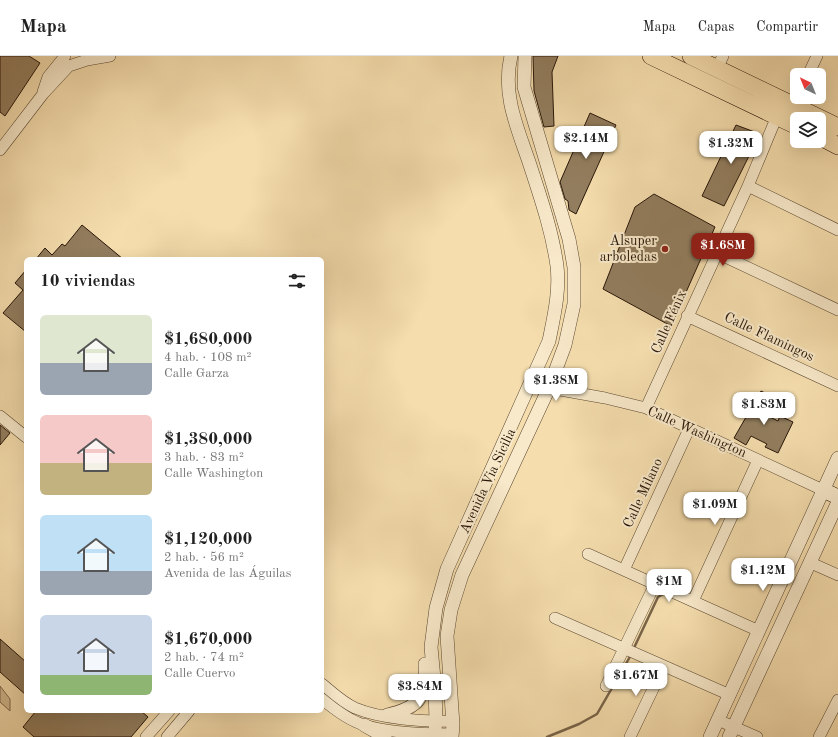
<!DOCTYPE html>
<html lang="es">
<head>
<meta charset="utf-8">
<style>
  body { margin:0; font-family:"Old Standard TT",serif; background:#f6f6f6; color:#222; height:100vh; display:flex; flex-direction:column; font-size:15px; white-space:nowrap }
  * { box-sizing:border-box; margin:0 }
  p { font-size:13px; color:#767676 }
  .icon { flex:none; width:22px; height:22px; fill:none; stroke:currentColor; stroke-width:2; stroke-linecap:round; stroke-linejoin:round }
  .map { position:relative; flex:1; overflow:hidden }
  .details { position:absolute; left:24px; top:201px; width:300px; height:456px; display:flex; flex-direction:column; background:#fff; border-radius:6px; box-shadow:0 4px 16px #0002 }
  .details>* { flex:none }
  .needle { width:26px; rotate:317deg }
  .fabs { position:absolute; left:790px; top:12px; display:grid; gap:8px }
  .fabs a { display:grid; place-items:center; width:36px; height:36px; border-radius:6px; background:#fff; box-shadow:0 4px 16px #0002; font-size:20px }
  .price { position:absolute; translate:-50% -34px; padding:0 9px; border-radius:8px; background:#fff; color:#222; font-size:13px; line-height:26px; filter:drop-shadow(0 1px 2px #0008) }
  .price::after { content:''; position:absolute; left:50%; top:24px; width:12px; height:9px; margin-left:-6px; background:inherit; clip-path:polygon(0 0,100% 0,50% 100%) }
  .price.active { background:#8f2418; color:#fff }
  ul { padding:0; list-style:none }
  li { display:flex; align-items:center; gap:12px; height:100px; padding:0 16px }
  li span { display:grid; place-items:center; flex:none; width:112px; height:80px; border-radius:6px; color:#555 }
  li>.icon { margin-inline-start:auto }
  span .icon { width:48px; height:48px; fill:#fffc; stroke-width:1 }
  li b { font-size:17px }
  h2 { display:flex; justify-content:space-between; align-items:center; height:48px; padding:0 16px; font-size:17px }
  header { display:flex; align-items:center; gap:24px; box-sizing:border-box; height:56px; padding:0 20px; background:#fff; border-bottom:1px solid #e0e0e0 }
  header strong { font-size:19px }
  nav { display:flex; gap:22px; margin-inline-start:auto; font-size:14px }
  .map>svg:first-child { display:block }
  .green { fill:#d2bb91; stroke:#7c684c }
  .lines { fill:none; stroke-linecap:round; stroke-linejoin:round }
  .stream { stroke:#796449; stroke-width:2.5 }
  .building { fill:#927d5e; stroke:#271508 }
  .minor-casing { stroke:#5a4731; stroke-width:12 }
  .tertiary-casing { stroke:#5a4731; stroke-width:14 }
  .secondary-casing { stroke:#271508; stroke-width:16 }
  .primary-casing { stroke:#271508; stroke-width:18 }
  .minor { stroke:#f8e9ca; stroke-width:11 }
  .tertiary { stroke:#f8e9ca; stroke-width:13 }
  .secondary { stroke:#f8e9ca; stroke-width:15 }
  .primary { stroke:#f5ddad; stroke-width:17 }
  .poi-dot { fill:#8f2418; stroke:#f8e9ca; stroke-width:1.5 }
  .labels { text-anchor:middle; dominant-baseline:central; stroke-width:4; stroke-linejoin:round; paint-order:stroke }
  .poi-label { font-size:14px; fill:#271508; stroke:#f8e9ca; text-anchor:end }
  .street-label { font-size:14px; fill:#271508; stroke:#f8e9ca }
</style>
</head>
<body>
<header>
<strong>Mapa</strong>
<nav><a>Mapa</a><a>Capas</a><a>Compartir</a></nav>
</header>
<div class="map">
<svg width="838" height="681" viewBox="0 0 838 681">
  <rect width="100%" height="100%" fill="#f5ddad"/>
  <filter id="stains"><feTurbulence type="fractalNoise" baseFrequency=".005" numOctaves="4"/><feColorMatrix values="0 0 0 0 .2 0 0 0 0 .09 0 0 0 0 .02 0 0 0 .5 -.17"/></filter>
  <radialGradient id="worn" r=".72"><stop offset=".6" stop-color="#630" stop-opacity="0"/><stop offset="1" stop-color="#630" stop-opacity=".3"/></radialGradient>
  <path class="green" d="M0,630L10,643V655L0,646Z"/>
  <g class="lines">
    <path class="stream" d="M633,594L658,541L665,537
      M547,681L579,668L597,658L631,599"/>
  </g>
  <path class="building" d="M0,0H29L40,7L5,60L0,56Z
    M533,0H558L552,16L554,70L544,71L534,35Z
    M590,57L616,69L576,158L569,154L568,145L565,143L560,126Z
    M736,69L760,78L724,150L702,140Z
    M654,138L715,171L671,270L603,233L635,151Z
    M82,169L123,203H36L45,192L52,199L62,188L65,190Z
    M26,214V276L3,257L23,234L15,227Z
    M761,335L773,341L764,358L778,365L780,360L793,366L778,397L765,391L767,388L751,380L746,389L734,382Z
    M0,369L10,377L0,389Z
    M0,583L26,606V639L0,616Z
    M36,655H141L148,661L131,681H34L23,671Z"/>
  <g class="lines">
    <defs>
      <path id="minor" d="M717,12L723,0
        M808,19L817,0
        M43,36L48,21L65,0
        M0,94L43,38L69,10L87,4L110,0
        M748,130L838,174
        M717,197L838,254
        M687,260L838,330
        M549,332L605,342L646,352L823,434
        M646,352L748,130L777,60
        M0,360L26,381
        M588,498L759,575
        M811,507L838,519
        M624,514L689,373
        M693,545L758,404
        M555,562L730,639
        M322,628C332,636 342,646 355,652C381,663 424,666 453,665
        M606,630L655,528
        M322,643C335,654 348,664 364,669C387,677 428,678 452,678
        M718,664L757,681
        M146,681L169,655
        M167,681L189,655
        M630,681L664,610
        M819,681L838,644"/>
      <path id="tertiary" d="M387,659C419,652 427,641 425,608
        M364,669L385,681
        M434,681L436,665L435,633L431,591L436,552L447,513L549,285C554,260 560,235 557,210C552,174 540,140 529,106C517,71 502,38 511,0
        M452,681L453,669L447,580L451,554L462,519L549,332L565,289L574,248V211L569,183L524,31L525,0
        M710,681L838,402
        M729,681L838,446"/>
      <path id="secondary" d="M823,434L838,441"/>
      <path id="primary" d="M651,0L797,70
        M691,0L838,71
        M819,80L838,90"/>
    </defs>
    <use href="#minor" class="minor-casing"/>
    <use href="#tertiary" class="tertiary-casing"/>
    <use href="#secondary" class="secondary-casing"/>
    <use href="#primary" class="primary-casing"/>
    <use href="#minor" class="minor"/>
    <use href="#tertiary" class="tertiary"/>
    <use href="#secondary" class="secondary"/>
    <use href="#primary" class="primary"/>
  </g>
  <circle class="poi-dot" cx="665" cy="193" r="4"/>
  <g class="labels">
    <g class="poi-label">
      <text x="657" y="185">Alsuper<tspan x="657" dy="16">arboledas</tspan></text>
    </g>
    <g class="street-label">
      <text transform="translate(669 266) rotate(-66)">Calle Fénix</text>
      <text transform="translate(769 281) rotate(25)">Calle Flamingos</text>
      <text transform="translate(697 376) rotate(24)">Calle Washington</text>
      <text transform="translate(488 425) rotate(-65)">Avenida Via Sicilia</text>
      <text transform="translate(643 437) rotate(-65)">Calle Milano</text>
    </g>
  </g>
  <rect width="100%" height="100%" filter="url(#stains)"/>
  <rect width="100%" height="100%" fill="url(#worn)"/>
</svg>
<div class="fabs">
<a><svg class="needle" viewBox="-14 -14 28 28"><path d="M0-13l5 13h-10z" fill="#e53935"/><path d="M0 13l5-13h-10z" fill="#767676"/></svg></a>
<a><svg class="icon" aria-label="layers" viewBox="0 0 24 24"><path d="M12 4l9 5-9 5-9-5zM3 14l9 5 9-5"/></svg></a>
</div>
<b class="price" style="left:586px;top:104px">$2.14M</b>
<b class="price" style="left:731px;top:109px">$1.32M</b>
<b class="price active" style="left:723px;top:211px">$1.68M</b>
<b class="price" style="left:556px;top:346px">$1.38M</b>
<b class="price" style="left:764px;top:370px">$1.83M</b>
<b class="price" style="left:715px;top:470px">$1.09M</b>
<b class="price" style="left:763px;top:536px">$1.12M</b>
<b class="price" style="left:669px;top:547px">$1M</b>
<b class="price" style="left:636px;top:641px">$1.67M</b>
<b class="price" style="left:420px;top:652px">$3.84M</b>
<section class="details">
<h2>10 viviendas<svg class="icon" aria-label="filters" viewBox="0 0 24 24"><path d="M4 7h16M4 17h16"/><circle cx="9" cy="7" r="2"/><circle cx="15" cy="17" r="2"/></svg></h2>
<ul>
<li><span style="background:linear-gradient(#dfe7d0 60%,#9aa5b1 0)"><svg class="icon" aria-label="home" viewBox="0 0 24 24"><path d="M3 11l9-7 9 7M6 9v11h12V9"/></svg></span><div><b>$1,680,000</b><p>4 hab. · 108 m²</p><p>Calle Garza</p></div></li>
<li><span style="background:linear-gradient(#f6c9c9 60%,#c2b280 0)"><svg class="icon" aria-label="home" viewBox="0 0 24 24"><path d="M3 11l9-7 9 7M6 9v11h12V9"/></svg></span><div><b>$1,380,000</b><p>3 hab. · 83 m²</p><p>Calle Washington</p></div></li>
<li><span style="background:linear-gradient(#bfe0f5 70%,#9aa5b1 0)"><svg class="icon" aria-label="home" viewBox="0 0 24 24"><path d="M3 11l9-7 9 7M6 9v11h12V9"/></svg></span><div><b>$1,120,000</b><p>2 hab. · 56 m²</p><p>Avenida de las Águilas</p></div></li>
<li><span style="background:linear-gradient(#c9d6e8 75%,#8fb573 0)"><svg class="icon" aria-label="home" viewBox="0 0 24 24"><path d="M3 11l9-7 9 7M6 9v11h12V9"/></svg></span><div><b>$1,670,000</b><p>2 hab. · 74 m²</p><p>Calle Cuervo</p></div></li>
</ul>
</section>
</div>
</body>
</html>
